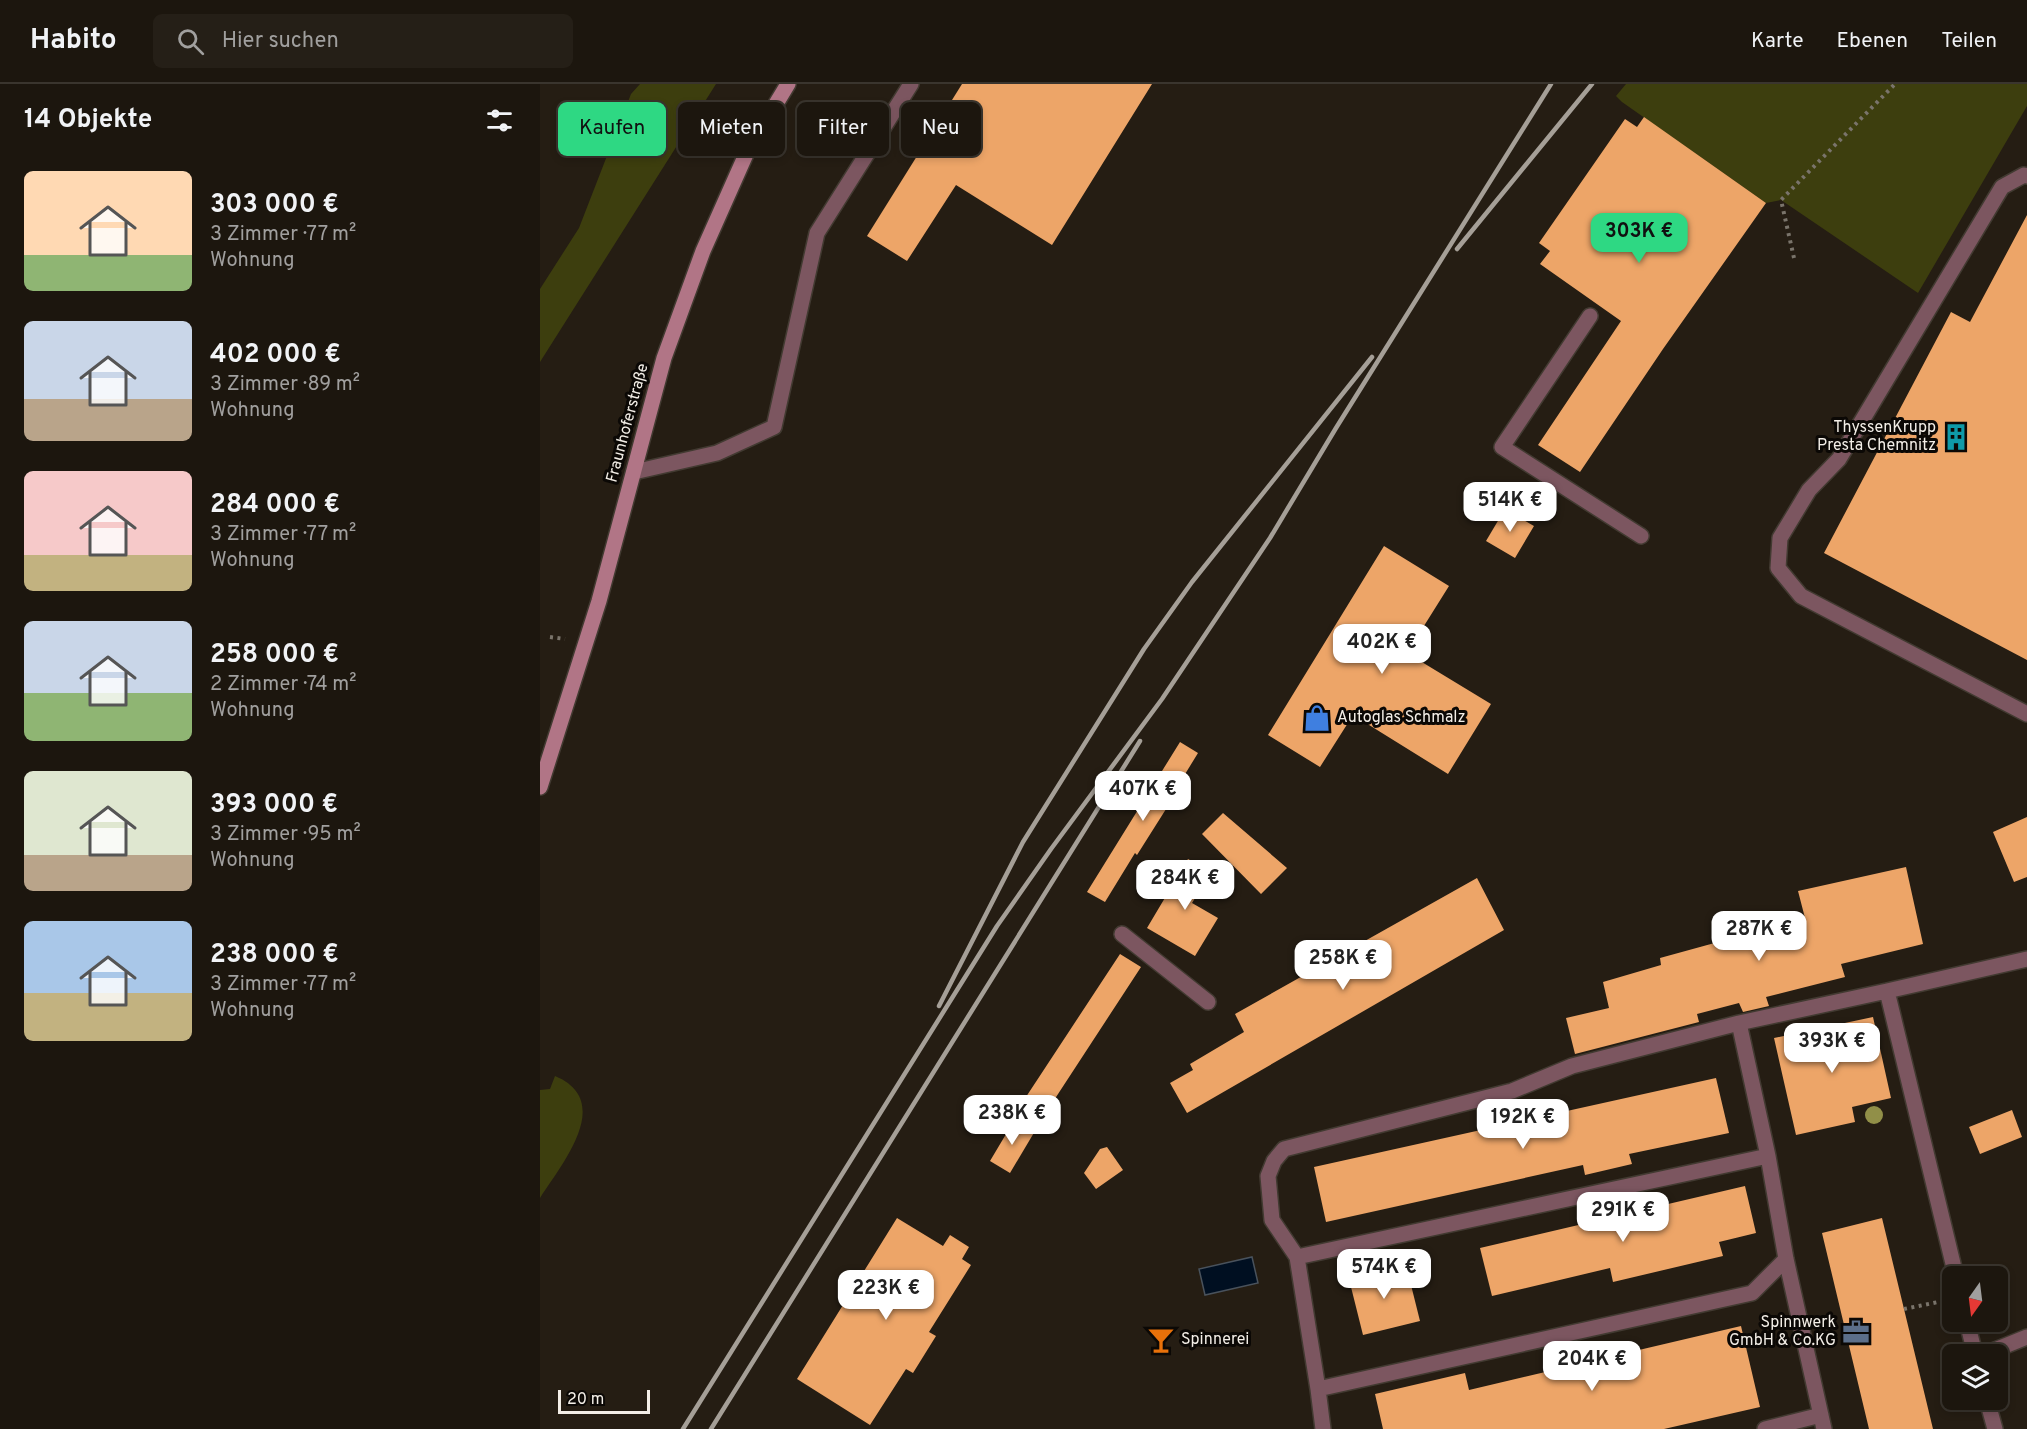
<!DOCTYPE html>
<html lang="de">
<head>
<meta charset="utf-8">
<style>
  body { margin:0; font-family:Overpass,sans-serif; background:#251f17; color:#f1f3f6; height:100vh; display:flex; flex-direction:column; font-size:22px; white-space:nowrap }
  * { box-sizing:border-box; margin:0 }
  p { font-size:20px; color:#a09f9e }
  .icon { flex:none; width:33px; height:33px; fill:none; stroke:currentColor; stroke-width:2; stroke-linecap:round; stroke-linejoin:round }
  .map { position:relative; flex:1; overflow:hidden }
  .drawer { display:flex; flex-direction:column; background:#1c160e; width:540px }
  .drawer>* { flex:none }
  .guide { position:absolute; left:18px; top:18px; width:570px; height:54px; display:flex; gap:12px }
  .needle { width:39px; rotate:194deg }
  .controls { position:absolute; left:1402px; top:1182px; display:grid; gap:12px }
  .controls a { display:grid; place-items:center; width:66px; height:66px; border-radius:9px; background:#1c160e; box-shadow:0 3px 9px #0003,0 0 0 2px #3a352e; font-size:30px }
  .scale { position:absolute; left:18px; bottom:15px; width:92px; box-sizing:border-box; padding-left:6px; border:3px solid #f3eee7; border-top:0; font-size:16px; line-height:21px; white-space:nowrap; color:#f3eee7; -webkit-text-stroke:4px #0b0805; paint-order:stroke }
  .price { position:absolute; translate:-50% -51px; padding:0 14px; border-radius:12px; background:#fff; color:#222; font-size:20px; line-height:39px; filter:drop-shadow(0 2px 3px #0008) }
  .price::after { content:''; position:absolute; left:50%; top:36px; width:18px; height:14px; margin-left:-9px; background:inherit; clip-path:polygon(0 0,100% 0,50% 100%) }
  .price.current { background:#2ed883; color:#111 }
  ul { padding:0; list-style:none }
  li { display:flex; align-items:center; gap:18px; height:150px; padding:0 24px }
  li span { display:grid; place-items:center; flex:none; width:168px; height:120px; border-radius:9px; color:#555 }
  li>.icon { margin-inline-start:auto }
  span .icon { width:72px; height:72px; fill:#fffc; stroke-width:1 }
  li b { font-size:26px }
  h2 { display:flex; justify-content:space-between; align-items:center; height:72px; padding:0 24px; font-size:26px }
  .pill { padding:0 21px; border-radius:9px; background:#1c160e; box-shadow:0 3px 9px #0003,0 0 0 2px #3a352e; font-size:21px; line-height:54px }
  .pill.current { background:#2ed883; color:#111 }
  header { display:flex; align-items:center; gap:36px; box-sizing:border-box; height:84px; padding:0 30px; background:#1c160e; border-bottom:2px solid #3a352e }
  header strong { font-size:28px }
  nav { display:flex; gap:33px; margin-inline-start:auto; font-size:21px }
  .search { width:420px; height:54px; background:#251f17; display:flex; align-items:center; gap:15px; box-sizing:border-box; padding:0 21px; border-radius:9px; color:#a09f9e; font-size:22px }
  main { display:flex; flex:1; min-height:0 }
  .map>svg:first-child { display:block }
  .green { fill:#3d3e0e }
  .water { fill:#000f21; stroke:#49525c; stroke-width:1.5 }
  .building { fill:#eda568 }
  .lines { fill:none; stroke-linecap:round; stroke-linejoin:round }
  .lane-casing { stroke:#423a31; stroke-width:18 }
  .secondary-casing { stroke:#423a31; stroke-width:18 }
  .path { stroke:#7a746b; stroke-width:4; stroke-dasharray:3 4.5; stroke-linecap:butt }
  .lane { stroke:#7c5660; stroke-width:15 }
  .secondary { stroke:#b17586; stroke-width:15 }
  .rail { stroke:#a59f97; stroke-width:4.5 }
  .tree { fill:#918f48 }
  .labels { text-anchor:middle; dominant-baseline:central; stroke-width:6; stroke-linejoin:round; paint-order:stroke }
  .street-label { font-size:16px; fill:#f3eee7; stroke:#0b0805 }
  .poi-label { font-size:16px; fill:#f3eee7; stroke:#0b0805; text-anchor:end }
</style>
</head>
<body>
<header>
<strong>Habito</strong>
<div class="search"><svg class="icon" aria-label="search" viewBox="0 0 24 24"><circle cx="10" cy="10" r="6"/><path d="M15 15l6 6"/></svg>Hier suchen</div>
<nav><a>Karte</a><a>Ebenen</a><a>Teilen</a></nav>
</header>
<main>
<section class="drawer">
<h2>14 Objekte<svg class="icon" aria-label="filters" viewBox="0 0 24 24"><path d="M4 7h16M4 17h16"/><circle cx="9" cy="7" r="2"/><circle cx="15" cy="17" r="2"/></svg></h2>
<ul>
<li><span style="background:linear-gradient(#ffd9b3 70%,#8fb573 0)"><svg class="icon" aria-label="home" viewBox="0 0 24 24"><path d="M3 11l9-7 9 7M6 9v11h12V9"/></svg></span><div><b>303 000 €</b><p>3 Zimmer · 77 m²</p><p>Wohnung</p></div></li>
<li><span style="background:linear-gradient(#c9d6e8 65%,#b9a48a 0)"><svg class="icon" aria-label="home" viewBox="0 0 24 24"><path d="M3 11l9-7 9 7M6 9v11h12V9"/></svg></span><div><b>402 000 €</b><p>3 Zimmer · 89 m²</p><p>Wohnung</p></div></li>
<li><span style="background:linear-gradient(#f6c9c9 70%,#c2b280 0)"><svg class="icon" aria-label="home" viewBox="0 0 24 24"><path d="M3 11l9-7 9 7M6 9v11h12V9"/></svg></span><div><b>284 000 €</b><p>3 Zimmer · 77 m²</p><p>Wohnung</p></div></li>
<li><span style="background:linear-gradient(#c9d6e8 60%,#8fb573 0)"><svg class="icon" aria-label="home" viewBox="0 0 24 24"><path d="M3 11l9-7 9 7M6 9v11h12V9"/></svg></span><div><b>258 000 €</b><p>2 Zimmer · 74 m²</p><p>Wohnung</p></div></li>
<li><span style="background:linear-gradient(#dfe7d0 70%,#b9a48a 0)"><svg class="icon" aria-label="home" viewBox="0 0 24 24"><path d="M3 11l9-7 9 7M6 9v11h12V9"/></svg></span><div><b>393 000 €</b><p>3 Zimmer · 95 m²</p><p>Wohnung</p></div></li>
<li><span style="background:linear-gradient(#a9c7e8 60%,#c2b280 0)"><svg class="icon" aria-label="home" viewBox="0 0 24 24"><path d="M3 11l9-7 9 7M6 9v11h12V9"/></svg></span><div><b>238 000 €</b><p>3 Zimmer · 77 m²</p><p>Wohnung</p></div></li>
</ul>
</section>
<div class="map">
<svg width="1487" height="1345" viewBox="0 0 1487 1345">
  <rect width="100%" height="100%" fill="#251d13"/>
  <path class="green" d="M100,0H176L0,278V205L39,144L91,10Z
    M1086,0H1487V22L1378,209L1241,116L1226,119L1082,18L1076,12Z
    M15,992C75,1017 22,1080 0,1114V1006L10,1005Z"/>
  <path class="water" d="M712,1173L718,1199L665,1211L659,1185Z"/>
  <path class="building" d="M422,0H612L512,161L416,101L367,177L327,152Z
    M1104,33L1226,119L1123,265L1040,388L998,361L1081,237L1000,180L1010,167L999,159L1085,35L1097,43Z
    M1487,131V576L1284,469L1411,228L1430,238Z
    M965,425L994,442L975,474L946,457Z
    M844,462L909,502L867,569L951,620L908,690L813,631L780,683L728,651Z
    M640,658L658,669L631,713L633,714L597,771L595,769L565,818L547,808Z
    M683,729L747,784L721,810L662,750Z
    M1487,733V793L1474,798L1453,748Z
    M648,775L671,788L652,819L678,834L655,872L607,844Z
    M1366,783L1383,860L1301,880L1305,893L1226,913L1229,922L1203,928L1199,919L1157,930L1159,938L1035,970L1026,934L1069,924L1063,898L1121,881L1120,874L1265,834L1258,807Z
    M937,794L964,846L647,1029L630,999L653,986L650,980L704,948L695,930Z
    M580,870L601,883L503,1033L482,1019Z
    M1333,933L1351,1014L1312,1023L1315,1038L1256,1051L1234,954Z
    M1176,994L1189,1049L1089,1070L1092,1080L1045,1091L1043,1081L786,1138L774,1083Z
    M1472,1026L1482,1053L1440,1070L1429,1043Z
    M475,1035L495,1047L470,1089L450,1077Z
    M567,1063L583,1086L556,1105L544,1089L560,1065Z
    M1205,1102L1216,1149L1179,1158L1183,1172L1073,1198L1070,1184L952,1212L940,1164Z
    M357,1134L403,1162L410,1151L429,1163L422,1175L431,1181L389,1248L396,1252L373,1289L366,1285L330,1341L257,1295Z
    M1342,1134L1364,1225L1393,1345H1329L1282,1149Z
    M866,1181L880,1237L823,1251L809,1195Z
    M1201,1242L1220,1323L1124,1345H843L835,1310L925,1289L929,1306Z"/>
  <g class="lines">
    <defs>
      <path id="lane" d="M1487,92L1484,91L1462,103L1299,375L1269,406L1240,454L1238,484L1261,512L1487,630
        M1050,232L962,363L1101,452
        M94,388L177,369L234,343L277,149L371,0
        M582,850L668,918
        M1347,907L1487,875
        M757,1173L732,1136L728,1092L734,1077L744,1065L972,1007L1032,982L1199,939
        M1427,1238L1435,1270
        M1445,1270L1487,1253
        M778,1305L757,1173L1228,1072
        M1447,1316L1455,1345
        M783,1345L778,1305L1212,1209L1246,1175
        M1225,1345L1281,1331
        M1284,1345L1246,1175L1228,1072L1199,939L1347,907L1416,1192"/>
      <path id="secondary" d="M0,703L59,517L124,274L163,167L207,68L248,0"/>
    </defs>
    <use href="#lane" class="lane-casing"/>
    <use href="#secondary" class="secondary-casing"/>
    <path class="path" d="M1254,174L1241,116L1355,0
      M10,553L25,555
      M1364,1225L1413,1215"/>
    <use href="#lane" class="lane"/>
    <use href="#secondary" class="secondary"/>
    <path class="rail" d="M917,165L1052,0
      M399,922L483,758L604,565L652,498L832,273
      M143,1345L457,842L511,765L622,615L730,454L796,344L1011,0
      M171,1345L600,657"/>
  </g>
  <circle class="tree" cx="1334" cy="1031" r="9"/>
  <defs>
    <symbol id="building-bare" viewBox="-9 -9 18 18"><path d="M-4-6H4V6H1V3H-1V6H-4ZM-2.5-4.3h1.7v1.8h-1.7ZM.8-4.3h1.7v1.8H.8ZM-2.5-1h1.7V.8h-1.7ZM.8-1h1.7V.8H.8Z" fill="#0f9aa8" stroke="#0b0805" stroke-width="2.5" paint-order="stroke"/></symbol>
    <symbol id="shop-bare" viewBox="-9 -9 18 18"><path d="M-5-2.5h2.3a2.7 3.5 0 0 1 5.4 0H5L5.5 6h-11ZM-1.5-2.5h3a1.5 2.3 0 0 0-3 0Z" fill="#3f7fe0" stroke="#0b0805" stroke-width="2.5" paint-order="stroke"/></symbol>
    <symbol id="office-bare" viewBox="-9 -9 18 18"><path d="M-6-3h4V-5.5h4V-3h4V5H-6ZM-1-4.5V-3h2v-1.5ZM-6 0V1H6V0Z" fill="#5c6f8a" stroke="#0b0805" stroke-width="2.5" paint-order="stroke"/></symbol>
    <symbol id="bar-bare" viewBox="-9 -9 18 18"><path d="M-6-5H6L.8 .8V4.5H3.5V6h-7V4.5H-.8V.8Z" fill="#e8710a" stroke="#0b0805" stroke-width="2.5" paint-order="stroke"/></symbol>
  </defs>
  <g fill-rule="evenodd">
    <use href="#building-bare" x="1397" y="334" width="38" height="38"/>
    <use href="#shop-bare" x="758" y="615" width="38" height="38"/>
    <use href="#office-bare" x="1297" y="1229" width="38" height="38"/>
    <use href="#bar-bare" x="602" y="1237" width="38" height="38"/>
  </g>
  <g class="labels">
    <g class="street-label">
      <text transform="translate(88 339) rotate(-75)">Fraunhoferstraße</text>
    </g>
    <g class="poi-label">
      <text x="1396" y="344">ThyssenKrupp<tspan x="1396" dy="18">Presta Chemnitz</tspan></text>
      <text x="797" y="634" text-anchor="start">Autoglas Schmalz</text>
      <text x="1296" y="1239">Spinnwerk<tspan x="1296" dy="18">GmbH &amp; Co.KG</tspan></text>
      <text x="641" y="1256" text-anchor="start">Spinnerei</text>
    </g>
  </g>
</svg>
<div class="controls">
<a><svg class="needle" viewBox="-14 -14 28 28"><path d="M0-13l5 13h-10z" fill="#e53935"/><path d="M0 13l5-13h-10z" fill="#a09f9e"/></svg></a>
<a><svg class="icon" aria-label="layers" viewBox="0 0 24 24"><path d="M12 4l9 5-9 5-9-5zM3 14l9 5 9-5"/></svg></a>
</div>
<div class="scale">20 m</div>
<b class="price current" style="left:1099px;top:180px">303K €</b>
<b class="price" style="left:970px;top:449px">514K €</b>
<b class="price" style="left:842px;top:591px">402K €</b>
<b class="price" style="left:603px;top:738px">407K €</b>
<b class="price" style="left:645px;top:827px">284K €</b>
<b class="price" style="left:1219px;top:878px">287K €</b>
<b class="price" style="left:803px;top:907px">258K €</b>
<b class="price" style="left:1292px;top:990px">393K €</b>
<b class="price" style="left:472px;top:1062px">238K €</b>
<b class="price" style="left:983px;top:1066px">192K €</b>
<b class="price" style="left:1083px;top:1159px">291K €</b>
<b class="price" style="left:844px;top:1216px">574K €</b>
<b class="price" style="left:346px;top:1237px">223K €</b>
<b class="price" style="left:1052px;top:1308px">204K €</b>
<div class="guide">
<a class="pill current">Kaufen</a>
<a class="pill">Mieten</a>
<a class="pill">Filter</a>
<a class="pill">Neu</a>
</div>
</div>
</main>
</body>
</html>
